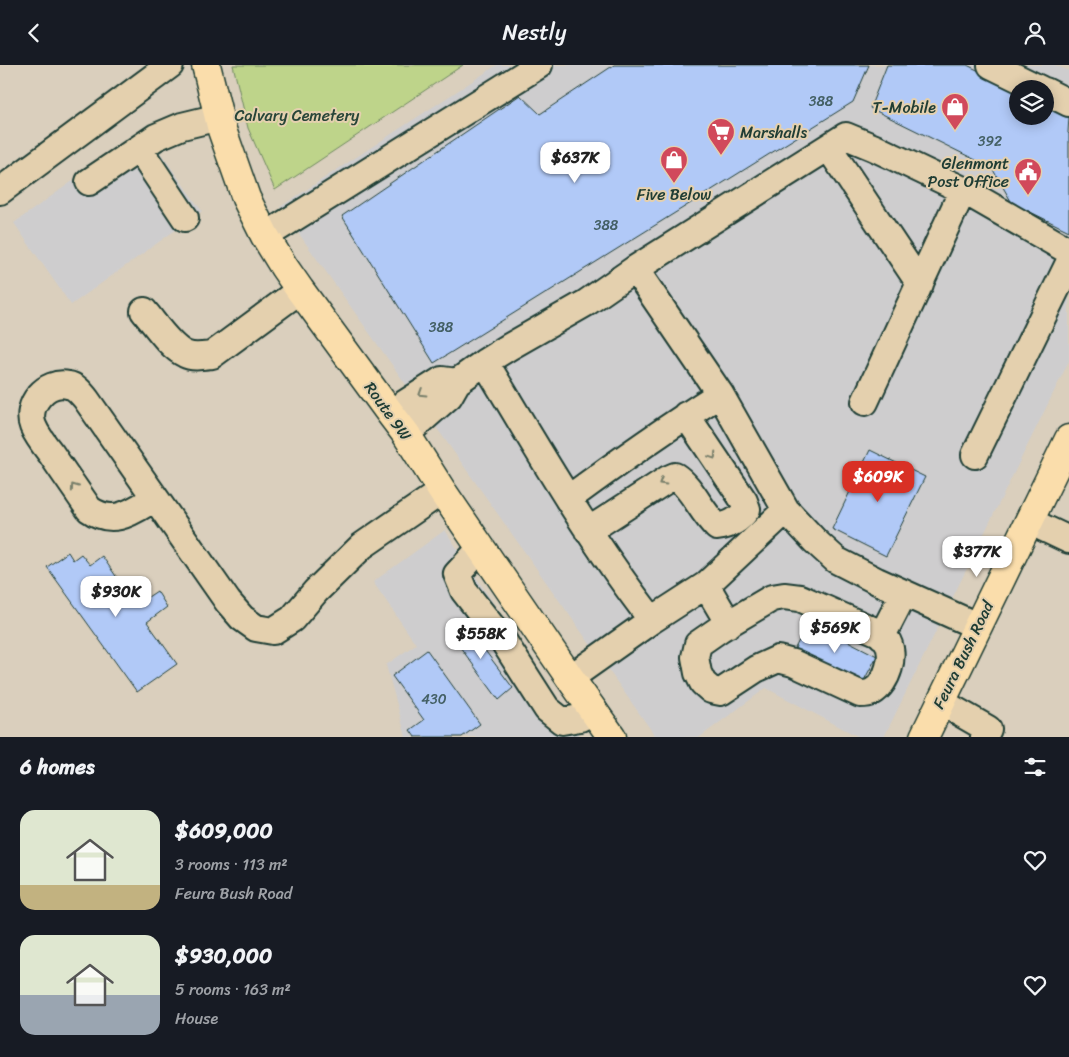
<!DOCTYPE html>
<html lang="en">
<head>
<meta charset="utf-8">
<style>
  body { margin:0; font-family:Sriracha,sans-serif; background:#242831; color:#f1f3f6; height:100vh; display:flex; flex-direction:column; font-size:19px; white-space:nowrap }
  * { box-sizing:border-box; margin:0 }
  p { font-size:16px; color:#9ea1a6 }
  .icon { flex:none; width:28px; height:28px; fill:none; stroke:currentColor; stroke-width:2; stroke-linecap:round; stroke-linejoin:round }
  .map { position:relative; height:672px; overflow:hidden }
  .sheet { display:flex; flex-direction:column; background:#171b24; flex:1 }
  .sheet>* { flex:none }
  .fabs { position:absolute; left:1009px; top:15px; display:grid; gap:10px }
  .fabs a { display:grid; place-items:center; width:45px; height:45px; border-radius:50%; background:#171b24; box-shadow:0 2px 12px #0003; font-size:25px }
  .price { position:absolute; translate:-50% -42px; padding:0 11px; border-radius:10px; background:#fff; color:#222; font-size:16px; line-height:32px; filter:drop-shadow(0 1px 2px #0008) }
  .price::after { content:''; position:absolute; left:50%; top:30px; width:15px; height:11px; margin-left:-8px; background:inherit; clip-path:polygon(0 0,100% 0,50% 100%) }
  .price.selected { background:#d93025; color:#fff }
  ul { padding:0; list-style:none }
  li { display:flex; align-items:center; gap:15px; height:125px; padding:0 20px }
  li span { display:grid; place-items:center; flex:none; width:140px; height:100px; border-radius:15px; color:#555 }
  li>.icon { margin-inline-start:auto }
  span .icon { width:60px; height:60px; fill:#fffc; stroke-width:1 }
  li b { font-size:21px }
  h2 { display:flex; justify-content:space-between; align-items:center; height:60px; padding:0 20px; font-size:21px }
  header { display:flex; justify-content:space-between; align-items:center; height:65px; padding:0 20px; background:#171b24; font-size:22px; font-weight:600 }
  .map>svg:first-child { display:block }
  .built { fill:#cecdce; fill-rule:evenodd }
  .green { fill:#bed48a; stroke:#6e885f }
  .building { fill:#b1c9f7; stroke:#1f3d34 }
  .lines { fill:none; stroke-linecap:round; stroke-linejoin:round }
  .minor-casing { stroke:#1f3d34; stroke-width:30 }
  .major-casing { stroke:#1f3d34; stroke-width:31 }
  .minor { stroke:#e4d0ae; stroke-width:26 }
  .major { stroke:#faddab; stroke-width:28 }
  .oneway { stroke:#787f6b }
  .labels { text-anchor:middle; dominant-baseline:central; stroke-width:4; stroke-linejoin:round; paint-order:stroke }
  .number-label { font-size:14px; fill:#446065 }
  .poi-label { font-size:16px; fill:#1f3d34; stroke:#e4d0ae; text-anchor:end }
  .park-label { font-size:16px; fill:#274538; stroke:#e4d0ae }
  .street-label { font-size:16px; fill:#1f3d34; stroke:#e4d0ae }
</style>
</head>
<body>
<header><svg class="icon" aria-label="back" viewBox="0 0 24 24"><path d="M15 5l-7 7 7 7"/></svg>Nestly<svg class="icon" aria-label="person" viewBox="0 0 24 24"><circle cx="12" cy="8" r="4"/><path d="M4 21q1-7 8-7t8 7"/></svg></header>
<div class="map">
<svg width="1069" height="672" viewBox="0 0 1069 672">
  <rect width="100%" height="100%" fill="#dacfbd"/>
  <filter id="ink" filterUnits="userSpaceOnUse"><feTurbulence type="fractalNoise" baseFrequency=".02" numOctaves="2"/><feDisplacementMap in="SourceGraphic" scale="10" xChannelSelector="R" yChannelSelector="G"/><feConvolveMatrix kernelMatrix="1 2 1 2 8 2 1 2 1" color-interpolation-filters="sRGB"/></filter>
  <g filter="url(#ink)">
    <path class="built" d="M497,0H1055L1069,6V296L884,672H859L766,623L700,672H656L280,142ZM1018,24H1045V51H1018Z
      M144,65L202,146L71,240L14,158Z
      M445,465L581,672H406L386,600L416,579L373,517Z"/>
    <path class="green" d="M233,0H463L275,125L248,63Z"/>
    <path class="building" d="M614,0H869L853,37L434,298L342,151L520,30L540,49Z
      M887,0H967L1018,25V51H1045V39L1069,51L1068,68L1069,69V166L1012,138L992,103L870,43Z
      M870,385L925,412L886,491L832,464Z
      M68,487L73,495L81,489L90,500L102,491L136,540L157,526L167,542L147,557L177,599L137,627L47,502Z
      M463,556L513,623L499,635L449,567Z
      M809,556L877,591L861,621L793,587Z
      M427,585L480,659L462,672H415L410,665L424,655L392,611Z"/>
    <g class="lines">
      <defs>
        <path id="minor" d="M991,0L1040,24
          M1045,26L1069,38
          M829,83L920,219
          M139,84L185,153
          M89,117L156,72L182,61L219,52
          M0,126L170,0
          M265,171L539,0
          M635,204L720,329L786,445
          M144,246C155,259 170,282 185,289C193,293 203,291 212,290L300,225
          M485,297C538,385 589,474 652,555
          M865,337L963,125
          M390,348L442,315L457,317
          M406,369L449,331L457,317L485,297L509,282L586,238L635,204L846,71L875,83L963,125L1069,186
          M975,390L1069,198
          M155,433C133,446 114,462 89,444C77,426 64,408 52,390C45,381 37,371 33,361C25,340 46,315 68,320C76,321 81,328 86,334L228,537L242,553L256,563L273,566L292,554L316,526L362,481L442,426
          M568,434C618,397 668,362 720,329
          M1029,456L1069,475
          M588,466L668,414L675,411C692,422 701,447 717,462C731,460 739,455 747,444L744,436L686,350
          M481,483L457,509L464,526L504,577L547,644L562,656L580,653L594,646
          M706,520L729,559
          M784,531L800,533L877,567C880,569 884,571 886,574C897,589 887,619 872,627C868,629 864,629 860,629L793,598L778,594L756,604L721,627L711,625L703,618L698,608L695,592L698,579L721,563L772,533Z
          M882,571L904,528
          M570,613L652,555L706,520L786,445L815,476L836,495L877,516L977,561
          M941,637L988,664L984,672"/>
        <path id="major" d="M206,0L222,65L246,133L265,171L284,202L300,225L390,348L406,369L442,426L570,613L612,672
          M924,672L1069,374"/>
      </defs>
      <use href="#minor" class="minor-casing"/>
      <use href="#major" class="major-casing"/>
      <use href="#minor" class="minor"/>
      <use href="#major" class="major"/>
    </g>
    <defs><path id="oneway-chevron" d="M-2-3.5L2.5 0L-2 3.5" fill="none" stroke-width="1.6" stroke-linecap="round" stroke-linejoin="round" transform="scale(1.25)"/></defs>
    <g class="oneway">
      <use href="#oneway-chevron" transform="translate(422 328) rotate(148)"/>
      <use href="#oneway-chevron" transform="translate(713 391) rotate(56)"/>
      <use href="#oneway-chevron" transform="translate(662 417) rotate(149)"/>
      <use href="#oneway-chevron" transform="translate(74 422) rotate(-125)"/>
    </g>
  </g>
  <defs>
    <symbol id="shop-pin" viewBox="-11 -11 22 30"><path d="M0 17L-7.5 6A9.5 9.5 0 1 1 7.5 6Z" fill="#d1495b" stroke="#e4d0ae"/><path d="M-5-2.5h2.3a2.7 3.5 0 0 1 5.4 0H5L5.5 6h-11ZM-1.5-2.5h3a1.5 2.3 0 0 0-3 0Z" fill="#fff"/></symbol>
    <symbol id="supermarket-pin" viewBox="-11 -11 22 30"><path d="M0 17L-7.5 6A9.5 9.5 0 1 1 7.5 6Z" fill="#d1495b" stroke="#e4d0ae"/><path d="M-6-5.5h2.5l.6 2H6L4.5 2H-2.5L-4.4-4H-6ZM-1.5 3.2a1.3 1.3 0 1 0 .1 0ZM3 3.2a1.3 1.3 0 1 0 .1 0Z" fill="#fff"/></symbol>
    <symbol id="civic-pin" viewBox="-11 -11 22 30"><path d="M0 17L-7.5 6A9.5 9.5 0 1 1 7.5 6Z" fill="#d1495b" stroke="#e4d0ae"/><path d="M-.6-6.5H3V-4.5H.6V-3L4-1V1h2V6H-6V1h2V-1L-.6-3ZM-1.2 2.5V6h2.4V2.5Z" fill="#fff"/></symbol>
  </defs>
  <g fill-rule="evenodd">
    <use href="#shop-pin" x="939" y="26" width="32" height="43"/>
    <use href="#supermarket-pin" x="705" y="51" width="32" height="43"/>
    <use href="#shop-pin" x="658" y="79" width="32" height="43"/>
    <use href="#civic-pin" x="1012" y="91" width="32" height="43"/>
  </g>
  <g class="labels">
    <g class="number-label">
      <text x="821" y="36">388</text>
      <text x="990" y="76">392</text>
      <text x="606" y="160">388</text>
      <text x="441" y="262">388</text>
      <text x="434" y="634">430</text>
    </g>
    <g class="poi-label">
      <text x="936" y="42">T-Mobile</text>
      <text x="740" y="67" text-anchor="start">Marshalls</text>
      <text x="1009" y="98">Glenmont<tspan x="1009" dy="18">Post Office</tspan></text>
      <text x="674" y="129" text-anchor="middle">Five Below</text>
    </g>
    <g class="park-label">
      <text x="297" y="50">Calvary Cemetery</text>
    </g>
    <g class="street-label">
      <text transform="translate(388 346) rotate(54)">Route 9W</text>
      <text transform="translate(963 590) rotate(-64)">Feura Bush Road</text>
    </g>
  </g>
</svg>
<div class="fabs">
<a><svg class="icon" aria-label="layers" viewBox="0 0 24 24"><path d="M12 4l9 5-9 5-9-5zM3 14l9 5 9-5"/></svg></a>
</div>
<b class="price" style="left:575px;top:119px">$637K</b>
<b class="price selected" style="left:878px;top:438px">$609K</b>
<b class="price" style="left:977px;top:513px">$377K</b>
<b class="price" style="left:116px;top:553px">$930K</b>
<b class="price" style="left:835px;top:589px">$569K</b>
<b class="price" style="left:481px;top:595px">$558K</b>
</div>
<section class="sheet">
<h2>6 homes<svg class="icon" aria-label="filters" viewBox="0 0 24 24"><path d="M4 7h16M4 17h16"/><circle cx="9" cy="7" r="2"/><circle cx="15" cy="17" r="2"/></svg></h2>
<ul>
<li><span style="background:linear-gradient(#dfe7d0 75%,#c2b280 0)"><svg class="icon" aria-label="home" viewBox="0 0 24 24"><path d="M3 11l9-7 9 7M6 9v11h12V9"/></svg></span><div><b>$609,000</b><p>3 rooms · 113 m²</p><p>Feura Bush Road</p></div><svg class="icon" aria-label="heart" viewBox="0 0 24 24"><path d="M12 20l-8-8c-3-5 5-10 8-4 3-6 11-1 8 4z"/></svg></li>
<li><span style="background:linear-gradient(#dfe7d0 60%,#9aa5b1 0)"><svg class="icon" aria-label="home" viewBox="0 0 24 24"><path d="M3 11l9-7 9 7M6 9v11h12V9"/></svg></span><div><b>$930,000</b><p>5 rooms · 163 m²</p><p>House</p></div><svg class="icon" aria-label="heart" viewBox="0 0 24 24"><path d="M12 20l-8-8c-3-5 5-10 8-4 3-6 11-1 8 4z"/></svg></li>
</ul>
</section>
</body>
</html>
